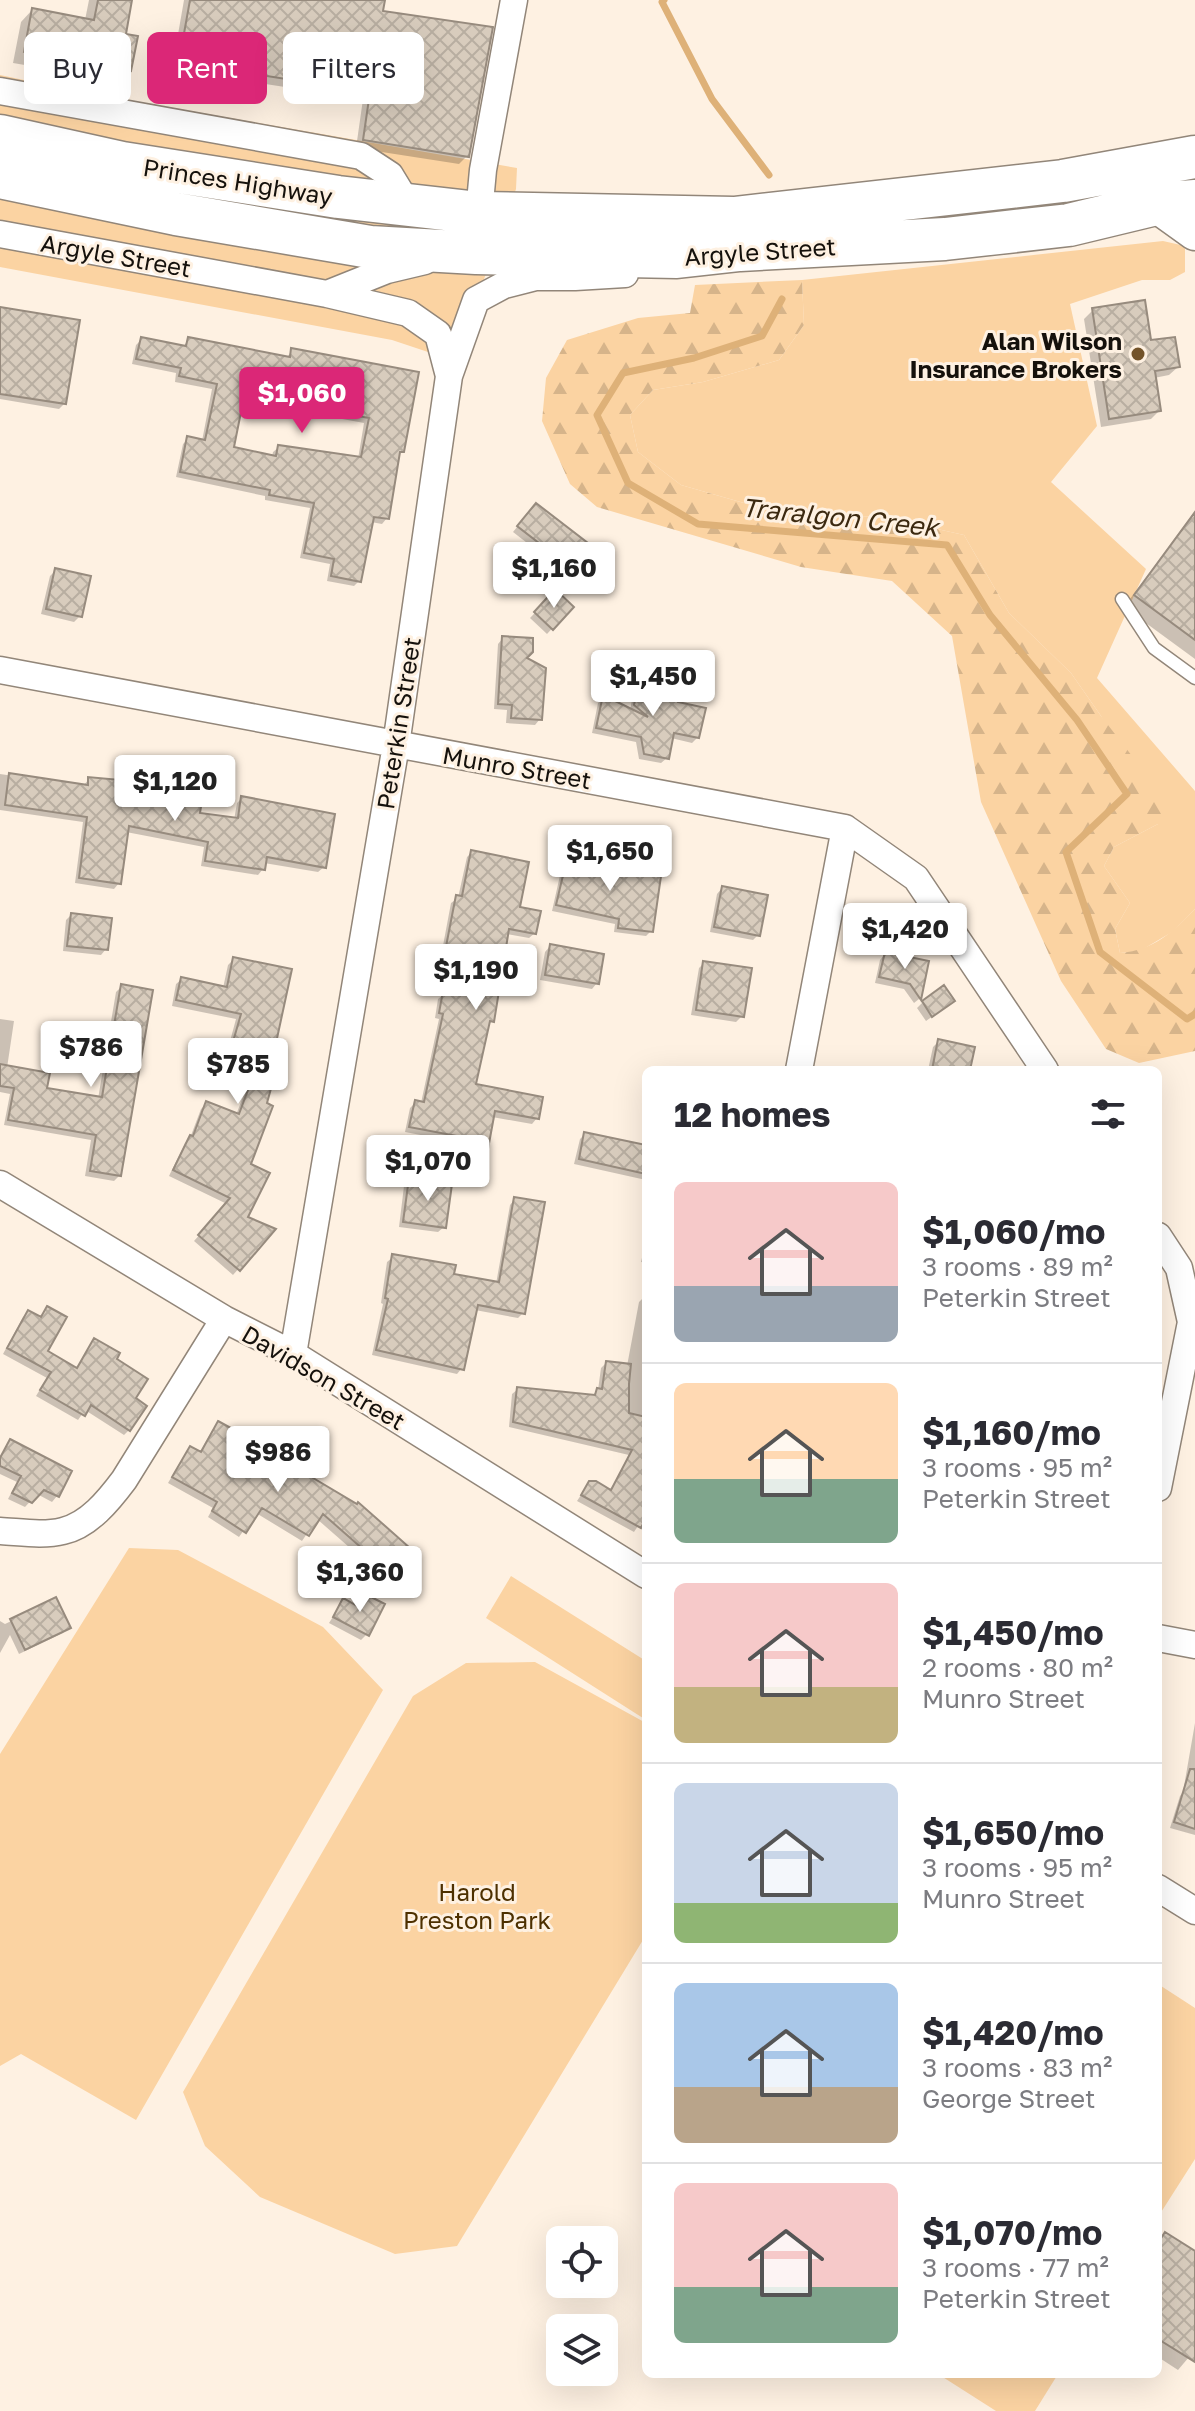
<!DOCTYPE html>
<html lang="en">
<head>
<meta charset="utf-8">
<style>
  body { margin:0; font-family:"Golos Text",sans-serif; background:#f2f2f3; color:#2b2b33; height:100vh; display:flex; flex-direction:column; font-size:30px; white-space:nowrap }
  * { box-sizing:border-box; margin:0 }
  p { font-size:26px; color:#7c7c81 }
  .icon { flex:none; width:44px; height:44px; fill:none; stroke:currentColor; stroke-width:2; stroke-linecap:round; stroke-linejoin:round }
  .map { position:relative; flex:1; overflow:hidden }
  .sheet { position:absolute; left:642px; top:1066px; width:520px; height:1312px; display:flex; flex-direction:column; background:#fff; border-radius:12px; box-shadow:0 8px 32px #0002 }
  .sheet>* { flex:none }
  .guide { position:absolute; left:24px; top:32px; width:498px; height:72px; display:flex; gap:16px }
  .controls { position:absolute; left:546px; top:2226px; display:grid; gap:16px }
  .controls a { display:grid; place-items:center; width:72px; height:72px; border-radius:12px; background:#fff; box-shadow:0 8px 32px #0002; font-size:40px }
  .price { position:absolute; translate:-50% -68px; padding:0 18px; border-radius:8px; background:#fff; color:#222; font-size:26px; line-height:52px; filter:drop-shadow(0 2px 4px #0008) }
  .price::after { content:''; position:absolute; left:50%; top:48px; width:24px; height:18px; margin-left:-12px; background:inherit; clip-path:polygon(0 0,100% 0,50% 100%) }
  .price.on { background:#db2777; color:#fff }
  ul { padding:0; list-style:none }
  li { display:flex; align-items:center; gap:24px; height:200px; padding:0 32px }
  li+li { border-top:2px solid #e1e1e2 }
  li span { display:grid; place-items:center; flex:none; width:224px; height:160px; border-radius:12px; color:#555 }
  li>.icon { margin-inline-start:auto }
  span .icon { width:96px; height:96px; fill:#fffc; stroke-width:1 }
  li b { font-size:34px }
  h2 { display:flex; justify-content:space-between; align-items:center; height:96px; padding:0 32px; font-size:34px }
  .chip { padding:0 28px; border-radius:12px; background:#fff; box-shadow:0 8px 32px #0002; font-size:28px; line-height:72px }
  .chip.on { background:#db2777; color:#fff }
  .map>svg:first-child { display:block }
  .green { fill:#fbd3a2 }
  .forest { fill:url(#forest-firs) }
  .shadow { fill:#0003; fill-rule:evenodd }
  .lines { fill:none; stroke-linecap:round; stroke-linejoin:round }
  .stream { stroke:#deb178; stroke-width:7 }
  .building { fill:url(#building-cross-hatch); stroke:#978b7e; stroke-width:2; fill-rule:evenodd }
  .service-casing { stroke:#928679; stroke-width:15 }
  .minor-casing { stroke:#928679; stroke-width:29 }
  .secondary-casing { stroke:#928679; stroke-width:39 }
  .trunk-casing { stroke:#928679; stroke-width:45 }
  .service { stroke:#fff; stroke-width:12 }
  .minor { stroke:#fff; stroke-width:26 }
  .secondary { stroke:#fff; stroke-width:36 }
  .trunk { stroke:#fff; stroke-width:42 }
  .poi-dot { fill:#735329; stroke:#fef1e2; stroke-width:3 }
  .labels { text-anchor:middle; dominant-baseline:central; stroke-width:6; stroke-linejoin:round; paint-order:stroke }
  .street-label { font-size:24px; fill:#15110c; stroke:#fef1e2 }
  .poi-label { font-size:24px; font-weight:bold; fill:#15110c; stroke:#fef1e2; text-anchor:end }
  .park-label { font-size:24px; fill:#4d3000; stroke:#fef1e2 }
  .water-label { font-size:26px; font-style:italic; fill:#3c2910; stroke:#fef1e2 }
</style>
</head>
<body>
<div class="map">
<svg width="1195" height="2411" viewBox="0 0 1195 2411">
  <defs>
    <pattern id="forest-firs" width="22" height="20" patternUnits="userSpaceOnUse" patternTransform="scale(2)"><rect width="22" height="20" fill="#fbd3a2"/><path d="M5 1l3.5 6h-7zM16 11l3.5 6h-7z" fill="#d6b48a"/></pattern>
    <pattern id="building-cross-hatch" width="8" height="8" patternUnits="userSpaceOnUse" patternTransform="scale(2)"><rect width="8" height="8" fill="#d8ccbd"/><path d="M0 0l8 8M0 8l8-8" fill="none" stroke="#b8aea1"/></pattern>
  </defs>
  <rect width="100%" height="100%" fill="#fef1e2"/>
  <path class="green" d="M0,75L81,92L517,168L516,189L455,361L392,340L0,267Z
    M1163,241L1185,246V272L1170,280H1142L1070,304L1097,426L1051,482L1146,569L1097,678L1195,791V909L1172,932L1140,951L1120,953L1115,929L1130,903L1104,866L1114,847L1158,824L1101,716L1071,673L1009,613L964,535L888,518L765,509L681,485L638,452L630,415L653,390L703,382L779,360L804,325L802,280Z
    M129,1548L178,1550L323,1627L383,1690L136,2120L21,2054L0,2066V1754Z
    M511,1576L646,1661V1720L486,1618Z
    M535,1662L646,1723V1935L457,2246L395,2254L260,2197L205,2146L183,2092L413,1696L466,1663Z
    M1158,1984L1195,2008V2159L1158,2217Z
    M938,2374H1058L1035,2411H996Z"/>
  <path class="forest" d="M802,280L804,325L779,360L703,382L653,390L630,415L638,452L681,485L765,509L888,518L964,535L1009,613L1071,673L1101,716L1170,805L1158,824L1114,847L1104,866L1130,903L1115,929L1120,953C1155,950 1172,932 1195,909V1051L1139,1063L1106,1049L1061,981L981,802L952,636L892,581L801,567L597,507L570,484L542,421L546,378L567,340L638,318L690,313L695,285Z"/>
  <path class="shadow" d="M89,0H130L124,36L130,70L118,81L13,63L21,22L32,10L85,20Z
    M184,0H383L381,12L467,156L459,164L356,148L363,99L200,74L199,81L191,90L169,86Z
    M0,309L65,403L59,409L0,399Z
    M1093,310L1149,342L1178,367L1169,375L1154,378L1159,411L1151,419L1101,427L1084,319Z
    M142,339L183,347L189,339L286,359L292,350L417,373L402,451L397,456L387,518L382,524L371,522L359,581L354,586L327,581L330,564L300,558L310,508L265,500V496L176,477L183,444L188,439L202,441L212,389L175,382L176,373L132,364L136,345ZM244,387L280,394L277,407L364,423L358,459L279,447L273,452L272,457L231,449Z
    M530,511L594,551L572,578L513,532Z
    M1195,511V659L1124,607Z
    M56,570L80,616L74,622L41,614L50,576Z
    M555,592L572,607L547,634L530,618Z
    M503,638L540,719L535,725L506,723L507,710L494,709L498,644Z
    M640,684L676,704L698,737L692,743L671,738L667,758L661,763L639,759L636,742L592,733L598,703L603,698L630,710L634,690Z
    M0,774L83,786L89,779L197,814L234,820L237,803L242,798L324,867L318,872L264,863L263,869L258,875L201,866L204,847L126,832L119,883L114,889L75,883L83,822L0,810Z
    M472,852L535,933L529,938L506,934L492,1021L487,1026L473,1086L537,1118L532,1124L492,1117L481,1175L476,1180L446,1175L452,1141L405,1132L410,1108L416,1102L421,1103L439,1019L435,1018L438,999L471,972L439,967L451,903L458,898L467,857Z
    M568,856L607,871L651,931L646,936L614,932L615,924L552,911L563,862Z
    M722,888L758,935L753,940L710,932L717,894Z
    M71,915L106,949L101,955L63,951L66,920Z
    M550,946L597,983L592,989L540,980L545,952Z
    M885,954L926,962L919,999L914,1003L904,989L875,983L880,960Z
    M234,959L290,971L248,1165L246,1218L273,1230L233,1275L194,1241L227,1204L169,1176L185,1143L190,1138L201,1109L206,1104L236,1115L250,1079L222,1071L236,1019L172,1006L176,984L182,979L223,988L228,965Z
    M704,963L742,1016L736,1022L691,1015L699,968Z
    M122,986L120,1175L114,1181L85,1176L91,1140L4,1125L10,1094L0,1092V1019L14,1021L7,1068L45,1089L98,1099L116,992Z
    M923,1002L947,1006L926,1021L917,1008Z
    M939,1041L968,1070H928L933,1047Z
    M585,1134L646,1147V1180L574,1164L580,1139Z
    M410,1181L444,1227L438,1232L399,1227L404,1186Z
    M515,1199L523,1313L518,1318L475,1310L462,1368L457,1374L372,1355L383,1304L381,1303L387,1262L393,1257L452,1276L496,1284L510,1205Z
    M646,1241V1263L641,1262Z
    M645,1296L646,1514L634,1532L577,1501L589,1483L610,1491L629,1455L509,1427L512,1394L518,1389L591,1397L598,1390L601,1368L606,1363L627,1366L639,1302Z
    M47,1308L45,1352L76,1369L94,1341L114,1360L133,1399L129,1430L124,1435L85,1410L78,1420L36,1396L47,1378L3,1354L23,1317L28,1312L39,1318Z
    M218,1423L407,1548L382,1576L317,1519L302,1541L256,1513L239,1537L208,1517L213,1508L168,1483L185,1454L190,1448L199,1453L213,1429Z
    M10,1442L57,1496L52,1502L37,1494L25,1507L8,1499L17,1482L0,1474V1456Z
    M366,1597L367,1634L361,1640L329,1623L343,1601L357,1608Z
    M55,1600L68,1627L63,1633L19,1654L10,1635L0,1653V1621L5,1624Z
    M1195,1723V1835L1170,1828L1180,1796L1183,1792Z
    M1165,2235L1195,2253V2350L1178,2370L1158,2357V2242Z"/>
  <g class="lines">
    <path class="stream" d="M664,0L662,2L712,99L769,175
      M782,299L762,336L694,358L623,373L597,415L628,483L698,524L947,545L990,615L1077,720L1127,794L1066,852L1100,952L1187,1019L1195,1014"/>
  </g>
  <path class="building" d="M98,0H132L126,34L138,36L131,71L24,52L32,8L94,20Z
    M190,0H385L383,11L493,27L469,157L363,140L370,92L203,66L201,82L176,78Z
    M1145,300L1151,340L1175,337L1180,367L1155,371L1161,411L1109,419L1092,308Z
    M0,307L80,320L66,404L0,394Z
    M141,337L186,346L188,337L290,357L291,348L419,372L404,452H400L389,519L374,517L361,582L331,576L334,559L304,553L314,503L269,495L270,490L180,472L187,436L205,440L217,384L179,376L181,368L136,359ZM247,382L284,389L282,402L369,418L361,457L278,445L276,456L234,447Z
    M536,503L597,550L579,574L517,526Z
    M1195,512V640L1134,595Z
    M55,568L91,576L82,617L46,609Z
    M555,589L574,607L553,630L534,612Z
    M502,636L533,638V652L527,658L546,668L542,720L511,718L512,705L498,704Z
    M639,682L680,690L678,702L706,708L699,738L674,733L669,759L644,754L641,737L596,728L603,695L648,717L634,705Z
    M9,773L88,785V777L142,782L203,794L200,813L238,818L241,796L335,814L326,868L267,857L265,870L205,861L208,842L129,826L121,884L79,878L87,817L5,805Z
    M471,850L529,862L520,907L541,911L536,934L509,929L494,1022L490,1021L476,1084L543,1097L539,1119L495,1111L483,1176L450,1169L457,1136L409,1127L415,1100L424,1102L443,1014L439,1013L443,991L474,967L443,962L456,895L462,896Z
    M568,854L611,864L610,870L661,876L653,932L618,928L619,919L556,905Z
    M722,886L768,895L760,936L714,927Z
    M71,913L112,918L108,950L67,946Z
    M550,944L604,954L599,984L545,975Z
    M885,952L929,961L921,1000L910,984L879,977Z
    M233,957L292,969L276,1043L283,1045L267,1103L273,1106L251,1164L270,1173L248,1217L276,1229L240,1271L198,1235L230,1198L173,1170L190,1135L193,1136L206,1101L239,1114L254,1074L226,1066L241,1014L176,1000L181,977L227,987Z
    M703,961L752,968L744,1017L696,1010Z
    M121,984L153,990L121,1176L90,1171L96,1135L8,1120L14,1088L0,1086V1064L50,1073L47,1088L102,1097Z
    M944,985L955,1001L932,1017L922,1001Z
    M938,1039L975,1047L970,1070H932Z
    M584,1132L646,1145V1174L579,1159Z
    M409,1178L452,1184L446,1228L403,1222Z
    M514,1197L545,1202L525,1314L478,1305L464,1370L376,1350L388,1299L385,1298L392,1254L456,1265L454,1274L499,1282Z
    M47,1306L67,1317L48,1351L77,1368L94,1338L120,1353L117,1359L148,1379L136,1398L147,1406L130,1431L91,1405L85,1416L40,1390L51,1372L7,1348L28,1310L41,1317Z
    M606,1361L631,1364L629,1384V1413L646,1417V1518L641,1528L581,1495L589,1481H596L611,1490L632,1450L513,1422L517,1387L595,1395L597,1388L602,1389Z
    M218,1421L244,1435L242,1438L301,1475L303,1472L357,1504L358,1502L410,1548L389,1572L323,1514L309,1536L262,1508L246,1533L212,1511L217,1502L172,1477L190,1446L201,1452Z
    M10,1439L72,1471L59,1497L44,1490L32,1503L12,1493L21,1476L0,1466V1458Z
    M365,1594L385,1604L369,1636L333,1617L343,1598L359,1607Z
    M56,1597L71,1628L25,1650L10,1619Z
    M1190,1769H1195V1829L1174,1822Z
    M1165,2232L1195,2251V2362L1158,2339V2243Z"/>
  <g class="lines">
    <defs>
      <path id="service" d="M1122,599L1154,648L1195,678"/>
      <path id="minor" d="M0,91L361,156L390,175L407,203
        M479,213L483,170L514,0
        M0,234L327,294L408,313L438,334L449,376
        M327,294L387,270L425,261
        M0,670L845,828L916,878L1045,1070
        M799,1070L845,828
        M0,1184L224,1319L293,1354L646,1575
        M1158,1236L1179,1268L1191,1322L1158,1488
        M293,1354L396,745L449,376L476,300L504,285L536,277H575L625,274
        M0,1531C20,1532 43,1536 63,1531C89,1525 109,1500 124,1480L224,1319
        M1158,1638L1195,1645
        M1158,1888L1195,1911"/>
      <path id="secondary" d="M1156,204L1195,232"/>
      <path id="trunk" d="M0,136L122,163L338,197L479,213L734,218L1063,181L1195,157
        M0,177L176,214L370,247L476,253L677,257L740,250L945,239L1069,225L1156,204L1195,201"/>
    </defs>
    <use href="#service" class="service-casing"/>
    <use href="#minor" class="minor-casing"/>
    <use href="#secondary" class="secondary-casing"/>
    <use href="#trunk" class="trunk-casing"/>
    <use href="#service" class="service"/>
    <use href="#minor" class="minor"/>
    <use href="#secondary" class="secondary"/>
    <use href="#trunk" class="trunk"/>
  </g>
  <circle class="poi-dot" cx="1138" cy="354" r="8"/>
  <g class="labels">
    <g class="street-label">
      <text transform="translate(238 181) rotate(9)">Princes Highway</text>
      <text transform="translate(760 251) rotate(-4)">Argyle Street</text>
      <text transform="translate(116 255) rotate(10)">Argyle Street</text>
      <text transform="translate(398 723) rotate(-81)">Peterkin Street</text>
      <text transform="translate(517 767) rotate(10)">Munro Street</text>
      <text transform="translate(324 1377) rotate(30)">Davidson Street</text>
    </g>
    <g class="poi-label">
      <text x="1122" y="340">Alan Wilson<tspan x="1122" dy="28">Insurance Brokers</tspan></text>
    </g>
    <g class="park-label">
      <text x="477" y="1891">Harold<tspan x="477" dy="28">Preston Park</tspan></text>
    </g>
    <g class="water-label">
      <text transform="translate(840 517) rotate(6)">Traralgon Creek</text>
    </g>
  </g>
</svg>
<div class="controls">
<a><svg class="icon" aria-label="locate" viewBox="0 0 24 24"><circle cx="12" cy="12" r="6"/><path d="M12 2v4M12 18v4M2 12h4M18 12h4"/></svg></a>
<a><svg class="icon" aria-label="layers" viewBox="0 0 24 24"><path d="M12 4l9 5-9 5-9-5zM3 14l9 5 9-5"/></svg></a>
</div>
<b class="price on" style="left:302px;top:435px">$1,060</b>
<b class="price" style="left:554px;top:610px">$1,160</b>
<b class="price" style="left:653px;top:718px">$1,450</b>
<b class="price" style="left:175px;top:823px">$1,120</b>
<b class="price" style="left:610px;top:893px">$1,650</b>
<b class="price" style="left:905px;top:971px">$1,420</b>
<b class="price" style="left:476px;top:1012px">$1,190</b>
<b class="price" style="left:91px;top:1089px">$786</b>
<b class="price" style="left:238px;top:1106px">$785</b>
<b class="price" style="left:428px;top:1203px">$1,070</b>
<b class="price" style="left:278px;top:1494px">$986</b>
<b class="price" style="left:360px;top:1614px">$1,360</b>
<div class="guide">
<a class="chip">Buy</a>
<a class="chip on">Rent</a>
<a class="chip">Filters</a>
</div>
<section class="sheet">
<h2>12 homes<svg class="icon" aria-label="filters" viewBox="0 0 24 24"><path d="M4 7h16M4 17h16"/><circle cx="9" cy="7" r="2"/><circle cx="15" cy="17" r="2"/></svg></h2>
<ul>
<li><span style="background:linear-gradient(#f6c9c9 65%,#9aa5b1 0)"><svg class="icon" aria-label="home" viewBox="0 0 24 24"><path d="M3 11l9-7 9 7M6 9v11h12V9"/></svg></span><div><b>$1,060/mo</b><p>3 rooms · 89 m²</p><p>Peterkin Street</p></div></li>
<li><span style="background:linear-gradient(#ffd9b3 60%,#7fa58c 0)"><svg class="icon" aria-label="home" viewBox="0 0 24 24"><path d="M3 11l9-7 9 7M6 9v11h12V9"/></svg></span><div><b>$1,160/mo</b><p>3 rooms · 95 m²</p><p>Peterkin Street</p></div></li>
<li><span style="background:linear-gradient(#f6c9c9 65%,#c2b280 0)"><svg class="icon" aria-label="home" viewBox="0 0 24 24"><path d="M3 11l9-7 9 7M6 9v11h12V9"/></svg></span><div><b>$1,450/mo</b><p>2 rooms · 80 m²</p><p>Munro Street</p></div></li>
<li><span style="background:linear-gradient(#c9d6e8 75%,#8fb573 0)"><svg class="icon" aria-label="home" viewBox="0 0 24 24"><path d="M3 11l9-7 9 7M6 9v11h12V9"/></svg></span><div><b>$1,650/mo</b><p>3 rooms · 95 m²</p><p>Munro Street</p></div></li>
<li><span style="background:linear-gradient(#a9c7e8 65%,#b9a48a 0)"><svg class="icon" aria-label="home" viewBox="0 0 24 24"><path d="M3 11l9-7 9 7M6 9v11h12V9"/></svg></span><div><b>$1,420/mo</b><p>3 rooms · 83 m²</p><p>George Street</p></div></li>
<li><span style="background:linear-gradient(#f6c9c9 65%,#7fa58c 0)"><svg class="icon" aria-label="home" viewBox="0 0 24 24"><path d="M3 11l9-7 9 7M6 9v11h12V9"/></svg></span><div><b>$1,070/mo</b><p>3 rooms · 77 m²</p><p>Peterkin Street</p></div></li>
</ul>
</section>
</div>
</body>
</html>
